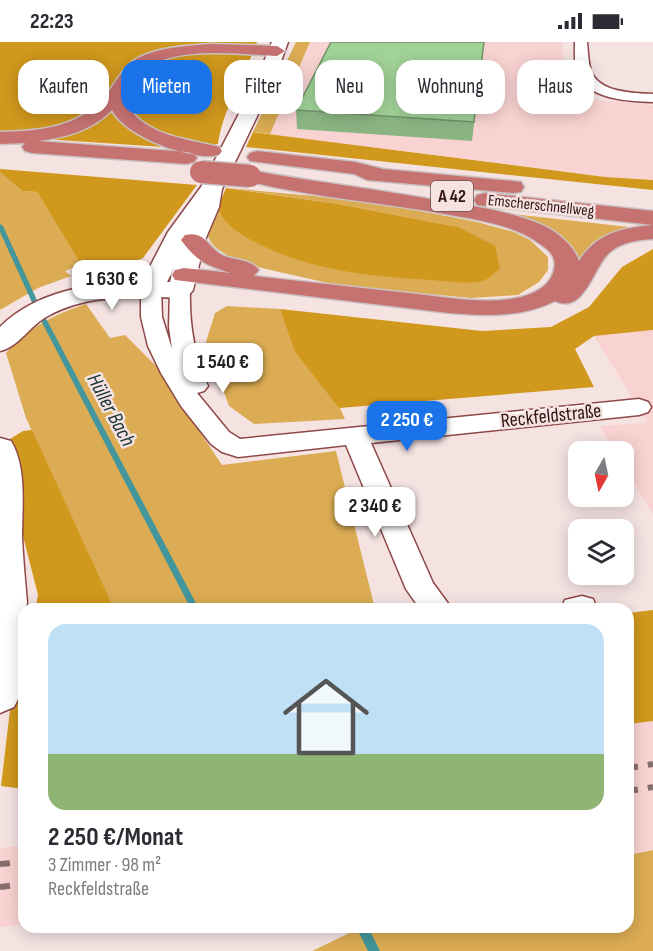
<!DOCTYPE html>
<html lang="de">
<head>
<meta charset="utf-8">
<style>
  body { margin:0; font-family:"Sofia Sans Condensed",sans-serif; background:#f7f7f7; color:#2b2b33; height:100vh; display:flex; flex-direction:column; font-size:22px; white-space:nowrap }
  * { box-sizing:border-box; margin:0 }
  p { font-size:20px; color:#7c7c81 }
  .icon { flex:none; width:33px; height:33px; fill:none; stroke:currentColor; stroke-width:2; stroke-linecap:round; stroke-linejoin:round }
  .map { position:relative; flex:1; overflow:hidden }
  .panel { position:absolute; left:18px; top:561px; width:616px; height:330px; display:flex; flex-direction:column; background:#fff; border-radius:18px; box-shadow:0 3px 15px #0003 }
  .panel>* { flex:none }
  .guide { position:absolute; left:18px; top:18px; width:618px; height:54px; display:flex; gap:12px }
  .needle { width:39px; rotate:189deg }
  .buttons { position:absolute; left:568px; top:399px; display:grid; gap:12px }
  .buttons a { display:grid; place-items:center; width:66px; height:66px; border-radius:12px; background:#fff; box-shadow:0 3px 15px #0003; font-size:30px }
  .price { position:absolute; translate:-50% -51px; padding:0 14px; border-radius:12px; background:#fff; color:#222; font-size:20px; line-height:39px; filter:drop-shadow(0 2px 3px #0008) }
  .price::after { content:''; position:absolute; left:50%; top:36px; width:18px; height:14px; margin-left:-9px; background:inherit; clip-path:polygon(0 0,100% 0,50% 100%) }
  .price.selected { background:#1a73e8; color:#fff }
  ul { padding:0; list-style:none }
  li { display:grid; align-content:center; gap:12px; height:318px; padding:0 30px }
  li+li { border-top:2px solid #e1e1e2 }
  li span { display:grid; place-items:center; height:186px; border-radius:18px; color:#555 }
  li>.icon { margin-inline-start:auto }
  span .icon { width:108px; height:108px; fill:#fffc; stroke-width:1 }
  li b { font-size:26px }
  .tag { padding:0 21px; border-radius:18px; background:#fff; box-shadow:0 3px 15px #0003; font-size:21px; line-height:54px }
  .tag.selected { background:#1a73e8; color:#fff }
  .status { display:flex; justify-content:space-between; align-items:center; height:42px; padding:0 30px; background:#fff; direction:ltr }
  .status svg { height:16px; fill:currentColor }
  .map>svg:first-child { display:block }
  .built { fill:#f9d3d2 }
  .green { fill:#dbac53 }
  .forest { fill:#d0981c }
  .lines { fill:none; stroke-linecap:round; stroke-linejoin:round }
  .stream { fill:#43969c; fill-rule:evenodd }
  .street-casing { stroke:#8f4848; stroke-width:3 }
  .secondary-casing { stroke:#8f4848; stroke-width:3 }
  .highway-casing { stroke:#cac2c2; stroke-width:3 }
  .street { fill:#fff; fill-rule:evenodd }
  .secondary { fill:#fff; fill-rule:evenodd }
  .highway { fill:#c67271; fill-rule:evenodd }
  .rail { stroke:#876e6e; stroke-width:6; stroke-dasharray:10 10; stroke-linecap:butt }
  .highway-bridge-casing { stroke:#cac2c2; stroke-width:25; stroke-linecap:butt }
  .highway-bridge { stroke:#c67271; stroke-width:22 }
  .wall { fill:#8ab583 }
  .building { fill:#a1d398; stroke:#71946a; stroke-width:1.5 }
  .labels { text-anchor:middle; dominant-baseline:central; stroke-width:5; stroke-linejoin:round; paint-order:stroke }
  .far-street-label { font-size:16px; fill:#321415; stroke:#f5e3e2 }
  .shield { fill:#f5e3e2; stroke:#6c5252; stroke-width:1.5 }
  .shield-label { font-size:18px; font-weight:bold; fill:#321415 }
  .street-label { font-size:20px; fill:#321415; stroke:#f5e3e2 }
  .water-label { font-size:21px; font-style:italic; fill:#163234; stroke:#f5e3e2 }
</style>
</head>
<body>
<div class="status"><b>22:23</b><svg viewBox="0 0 49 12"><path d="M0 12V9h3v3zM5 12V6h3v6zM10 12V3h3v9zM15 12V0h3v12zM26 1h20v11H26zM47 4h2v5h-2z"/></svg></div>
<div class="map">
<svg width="653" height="909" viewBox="0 0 653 909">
  <rect width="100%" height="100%" fill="#f5e3e2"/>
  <path class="built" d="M310,0H562L567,55L653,63V138L605,135L270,92Z
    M653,288V472L624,425V410L615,409L599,384L648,381L594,294Z
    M653,679V808L629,813L628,682Z
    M24,803V882L0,885V806Z"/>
  <path class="green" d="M296,0H310L270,92L253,90Z
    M0,130L22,149L37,150L82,222L65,229L71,234L38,246L0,268Z
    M228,146L369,159L477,180L514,190L530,198L548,215V228L539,240L518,253L472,256L341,244L227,218L230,215C220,209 209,203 207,190L218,166L458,185L338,162Z
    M476,168L638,186L606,194L592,201L579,222L571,208Z
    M86,262L110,296L125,293L156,324L222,423L336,409L375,567H113L26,376L6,311C27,286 55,272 86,262Z
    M227,264L280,267L296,311L340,366L345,377L254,382L229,364L206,300L215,271Z
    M653,808V909H312L362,885H628L629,813Z"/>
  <path class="forest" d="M0,0H257C245,34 223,66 218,102L193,107L28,96L0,90Z
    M253,90L605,135L653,138V148L246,105Z
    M0,127L197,143L143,216L132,221L86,230L37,150L22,149L0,130Z
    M226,146L338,162L458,185L495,204L500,227C495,230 490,236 485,238C475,243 443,239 431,238C369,234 309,229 253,199C238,191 224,182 218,166Z
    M653,207V288L594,294L575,307L594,345L339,366L295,310L280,267L482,289L551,285L589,265L622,225Z
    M32,388L109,556L113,567H35L38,553L22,490L10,408V397L23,389Z
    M653,568V679L629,682V571Z
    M24,598V747L1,744L12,651Z"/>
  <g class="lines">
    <path class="stream" d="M0,182L3,184L41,267L199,567H191L35,267L0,190Z
      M356,885H368L380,909H368Z"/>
    <defs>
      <path id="street" d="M575,0H587C588,9 588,20 591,29C599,51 634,51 653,52V60C628,59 586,58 577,29C574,20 575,9 575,0Z
        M151,241L158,243L161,247L162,275L172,307L169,285L170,248L173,244L180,242L187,244L190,248C189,282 194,313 208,344L204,349L197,351L229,390L240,397L639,357L648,360L651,365L648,370L639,373L371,401L433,541L452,567H420L406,547L346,403L238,415L222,410L211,402L181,364L161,331L148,304L141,275V247L144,243Z
        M582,554L593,557L597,567H561L565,558Z"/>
      <path id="secondary" d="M272,0H288L274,39L222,147L219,165L205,198L193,248L189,253L180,256C135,254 88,252 48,274C30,283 19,305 0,309V285C36,249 93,240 142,240L168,190L201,145L256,39ZM174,226L170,240H167Z
        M0,396L11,399C27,425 22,465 22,495C23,516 25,538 27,560L26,567H24L20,653L14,665L0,671Z"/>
      <path id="highway" d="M210,2L277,4L285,9L277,14C237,12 168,2 138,33L144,37L128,63C144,94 189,97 219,105L222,109L219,113C193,120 124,94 112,68C93,88 65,96 37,99L187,110L194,112L197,116L194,120L187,122L32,111L25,109L22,105L25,101L0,102V90C38,89 80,86 105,54C116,41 123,24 138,16C159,5 186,4 210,2Z
        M257,109L355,120L383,127L513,139L521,140L524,145L521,150L513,151L367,138L354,132L250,119L247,115L250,111Z
        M250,128C313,140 378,147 441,159C474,164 509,169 540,182C556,189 573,202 579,219C597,191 621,186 653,183V197C638,198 621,200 609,211C593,226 584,273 555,259C520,277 478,274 440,270L175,238L172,233L175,228L184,226L231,231C208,224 196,219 181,198L185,193C206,188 208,207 224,214C236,218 252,218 259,228L254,234C305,240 356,245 408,251C445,255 484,263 521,255C536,251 551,243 554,227C557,215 549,208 540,202C513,182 477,178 445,172C378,160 309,155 243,138L240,134L243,130Z
        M485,151L653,169V183L477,163L474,158L477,153Z"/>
    </defs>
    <use href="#street" class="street-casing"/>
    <use href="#secondary" class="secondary-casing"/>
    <use href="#highway" class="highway-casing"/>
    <use href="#street" class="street"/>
    <use href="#secondary" class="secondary"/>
    <use href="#highway" class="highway"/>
    <path class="rail" d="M628,726L653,722
      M628,749L653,745
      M0,822L24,820
      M0,845L24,842"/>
    <defs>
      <path id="highway-bridge" d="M201,130L250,134"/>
    </defs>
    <use href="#highway-bridge" class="highway-bridge-casing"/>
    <use href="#highway-bridge" class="highway-bridge"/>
  </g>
  <path class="wall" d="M484,0L472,99L297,87L296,68Z"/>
  <path class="building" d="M331,0H484L474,80L296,68Z"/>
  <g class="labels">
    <g class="far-street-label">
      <text transform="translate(541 164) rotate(6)">Emscherschnellweg</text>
    </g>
    <rect class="shield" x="431" y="139" width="42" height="30" rx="4.5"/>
    <g class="shield-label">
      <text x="452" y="154">A 42</text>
    </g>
    <g class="street-label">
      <text transform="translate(551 374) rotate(-6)">Reckfeldstraße</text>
    </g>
    <g class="water-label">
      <text transform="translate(111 368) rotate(62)">Hüller Bach</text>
    </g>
  </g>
</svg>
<div class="buttons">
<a><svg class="needle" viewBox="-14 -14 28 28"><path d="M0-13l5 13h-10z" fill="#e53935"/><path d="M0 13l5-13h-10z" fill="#7c7c81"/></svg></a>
<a><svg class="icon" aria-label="layers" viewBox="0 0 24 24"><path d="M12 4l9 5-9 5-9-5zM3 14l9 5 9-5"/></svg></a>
</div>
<b class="price" style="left:112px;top:269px">1 630 €</b>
<b class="price" style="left:223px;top:352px">1 540 €</b>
<b class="price selected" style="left:407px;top:410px">2 250 €</b>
<b class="price" style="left:375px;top:496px">2 340 €</b>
<div class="guide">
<a class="tag">Kaufen</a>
<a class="tag selected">Mieten</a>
<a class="tag">Filter</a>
<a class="tag">Neu</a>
<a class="tag">Wohnung</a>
<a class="tag">Haus</a>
</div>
<section class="panel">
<ul>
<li><span style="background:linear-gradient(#bfe0f5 70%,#8fb573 0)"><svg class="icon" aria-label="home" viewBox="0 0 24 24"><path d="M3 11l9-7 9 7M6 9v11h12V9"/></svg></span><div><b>2 250 €/Monat</b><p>3 Zimmer · 98 m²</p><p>Reckfeldstraße</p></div></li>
</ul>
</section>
</div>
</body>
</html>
